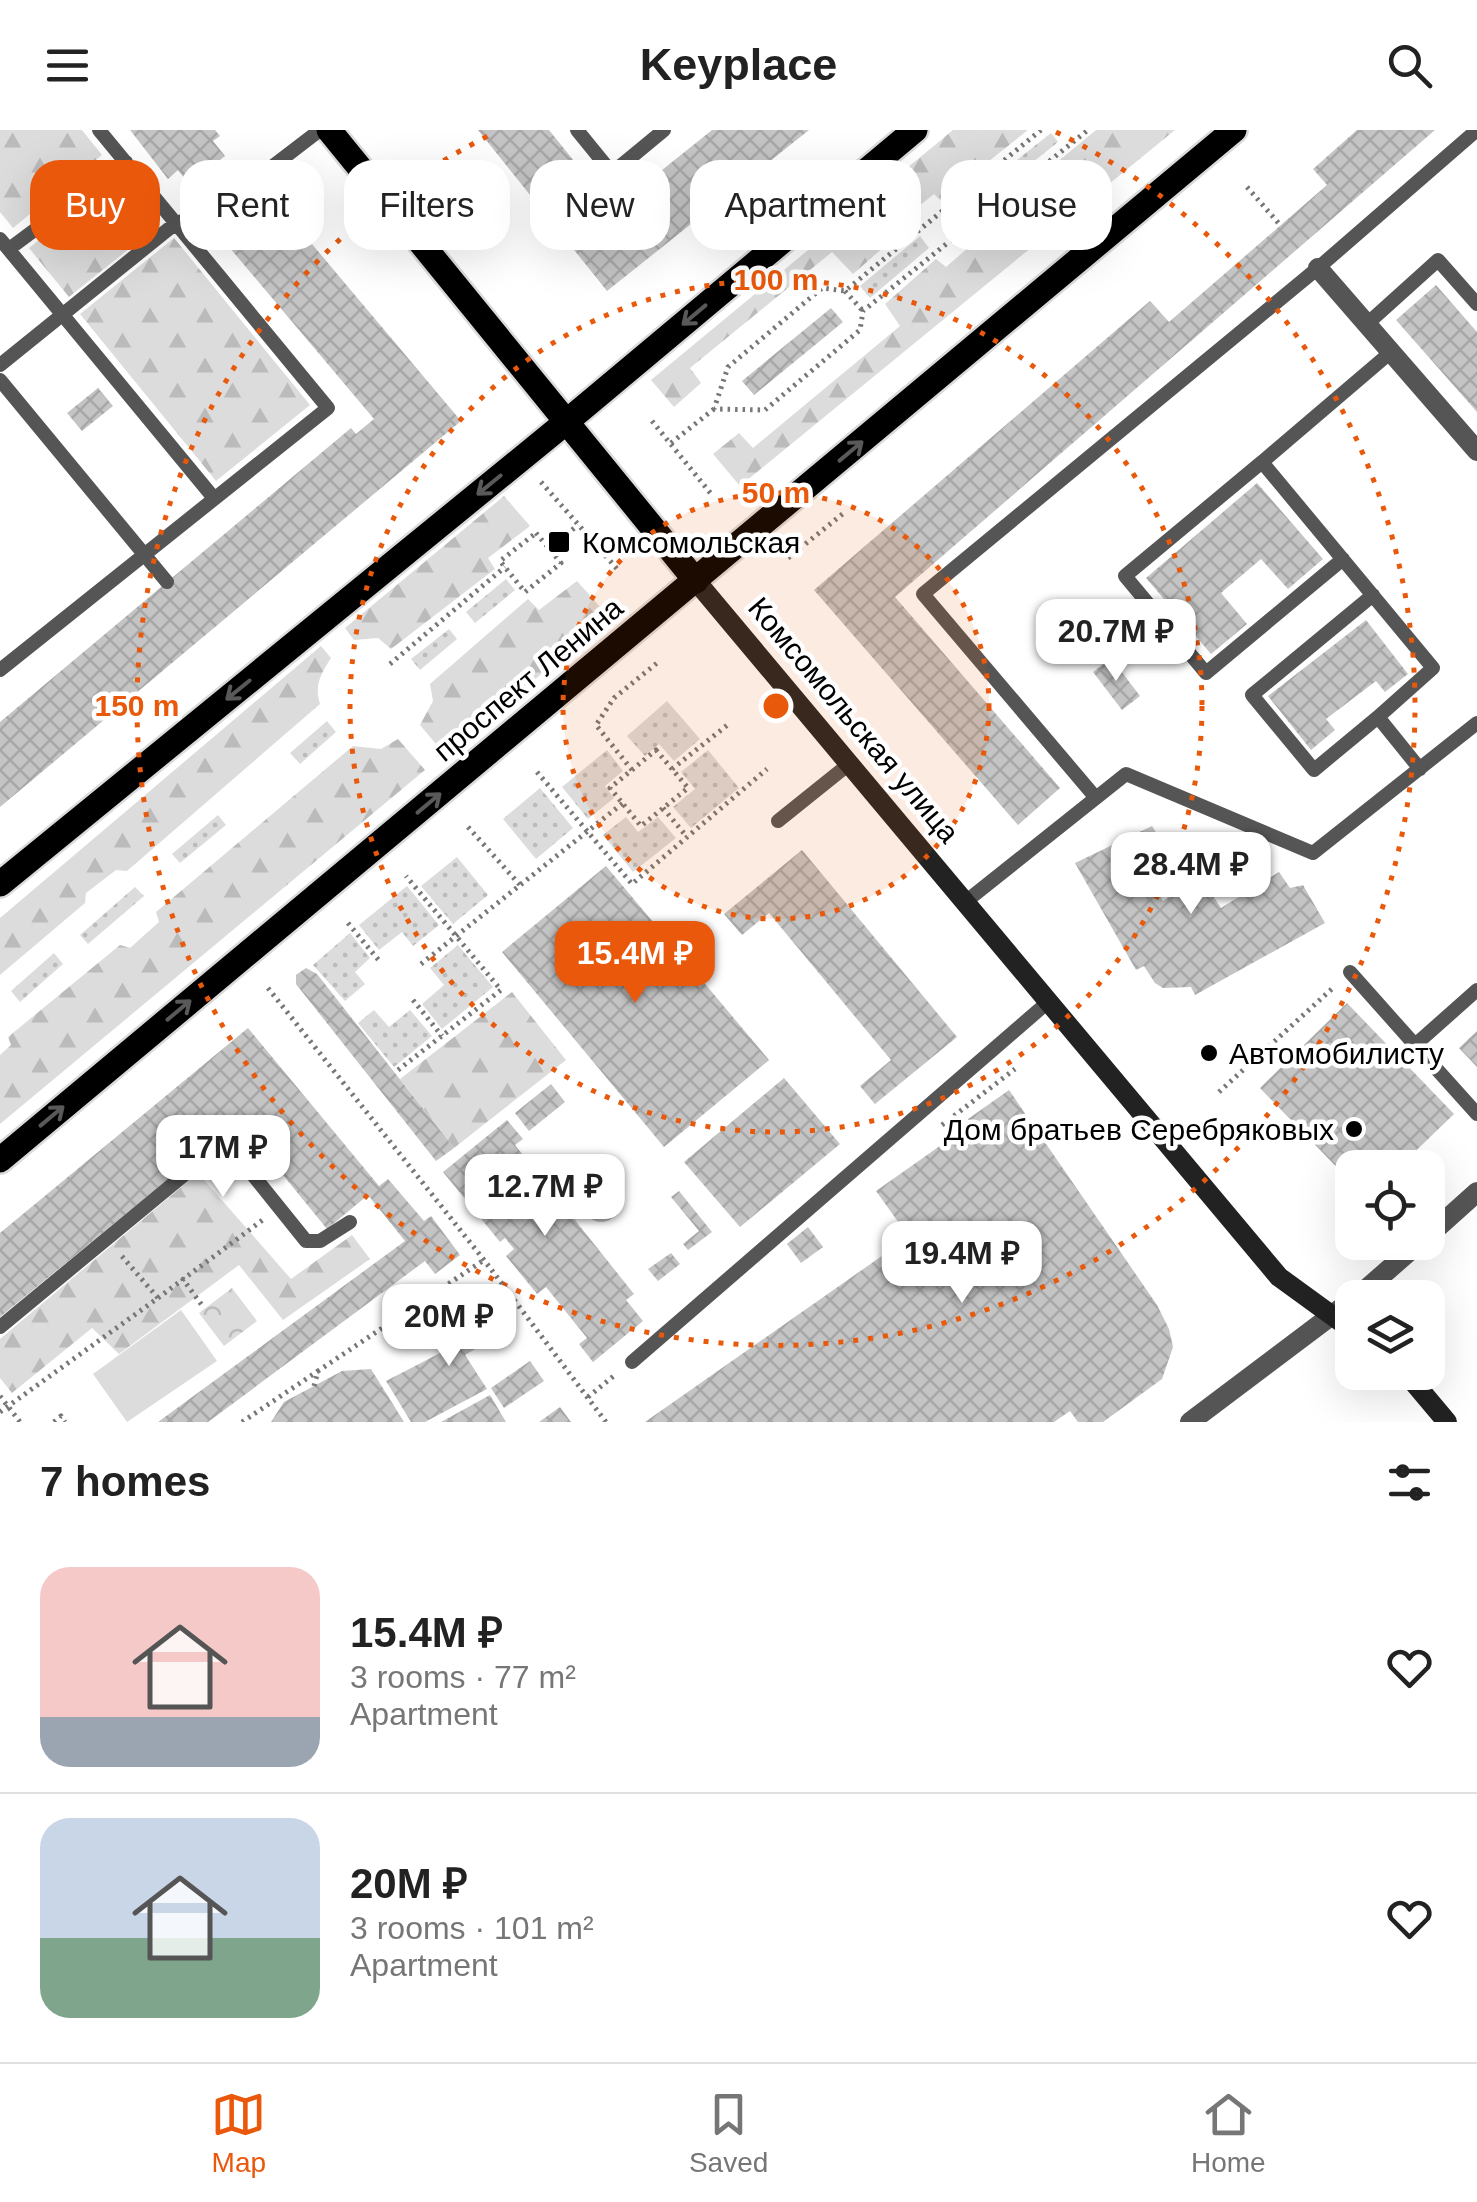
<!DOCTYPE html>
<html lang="en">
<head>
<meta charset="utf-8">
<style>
  body { margin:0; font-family:Arial,sans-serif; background:#f2f2f2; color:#222; height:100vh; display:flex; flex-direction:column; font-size:38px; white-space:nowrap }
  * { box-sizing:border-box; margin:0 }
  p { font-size:32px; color:#767676 }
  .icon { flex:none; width:55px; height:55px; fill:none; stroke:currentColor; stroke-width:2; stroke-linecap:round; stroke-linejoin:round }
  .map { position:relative; height:1292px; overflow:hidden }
  .drawer { display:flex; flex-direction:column; background:#fff; flex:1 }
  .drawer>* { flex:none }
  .top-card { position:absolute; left:30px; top:30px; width:1418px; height:90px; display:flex; gap:20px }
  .fabs { position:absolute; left:1335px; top:1020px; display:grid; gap:20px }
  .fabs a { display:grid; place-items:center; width:110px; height:110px; border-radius:20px; background:#fff; box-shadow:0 10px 40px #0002; font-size:50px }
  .price { position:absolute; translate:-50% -85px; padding:0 22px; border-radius:20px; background:#fff; color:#222; font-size:32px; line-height:65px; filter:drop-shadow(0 2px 5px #0008) }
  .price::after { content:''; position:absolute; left:50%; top:60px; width:30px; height:22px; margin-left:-15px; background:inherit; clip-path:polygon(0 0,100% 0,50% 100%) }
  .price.selected { background:#ea580c; color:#fff }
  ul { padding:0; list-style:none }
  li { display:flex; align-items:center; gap:30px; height:250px; padding:0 40px }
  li+li { border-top:2px solid #e0e0e0 }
  li span { display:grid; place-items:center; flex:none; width:280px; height:200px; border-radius:30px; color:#555 }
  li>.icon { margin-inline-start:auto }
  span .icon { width:120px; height:120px; fill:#fffc; stroke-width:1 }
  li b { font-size:42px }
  h2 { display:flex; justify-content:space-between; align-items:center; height:120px; padding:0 40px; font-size:42px }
  .chip { padding:0 35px; border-radius:30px; background:#fff; box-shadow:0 10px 40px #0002; font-size:35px; line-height:90px }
  .chip.selected { background:#ea580c; color:#fff }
  header { display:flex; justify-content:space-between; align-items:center; height:130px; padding:0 40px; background:#fff; font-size:45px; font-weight:800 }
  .menu { display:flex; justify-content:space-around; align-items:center; height:140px; border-top:2px solid #e0e0e0; background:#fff; font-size:28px; color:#767676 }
  .menu a { display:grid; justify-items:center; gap:5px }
  .menu .selected { color:#ea580c }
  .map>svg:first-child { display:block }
  .grass { fill:url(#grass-dots) }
  .forest { fill:url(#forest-firs) }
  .park { fill:url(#park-crowns) }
  .pitch { fill:#dcdcdc }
  .building { fill:url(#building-cross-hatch) }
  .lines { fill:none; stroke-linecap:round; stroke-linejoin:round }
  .primary-casing { stroke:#dbdbdb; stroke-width:30 }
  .path { stroke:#777; stroke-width:5; stroke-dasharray:2.5 5; stroke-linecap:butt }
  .service { stroke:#555; stroke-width:14 }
  .minor { stroke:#555; stroke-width:20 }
  .tertiary { stroke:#555; stroke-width:20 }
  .secondary { stroke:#222; stroke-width:20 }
  .primary { stroke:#000; stroke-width:25 }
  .oneway { stroke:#595959 }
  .ring { fill:none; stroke:#e8590c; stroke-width:5; stroke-dasharray:5 10 }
  .poi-dot { fill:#000; stroke:#fff; stroke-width:4 }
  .labels { text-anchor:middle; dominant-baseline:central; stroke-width:9; stroke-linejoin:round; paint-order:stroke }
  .poi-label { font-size:30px; fill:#000; stroke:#fff; text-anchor:start }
  .street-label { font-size:30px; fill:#000; stroke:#fff }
  .centre { fill:#e8590c; stroke:#fff; stroke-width:5 }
  .ring-label { font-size:30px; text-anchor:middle; font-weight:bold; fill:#e8590c; stroke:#fff; stroke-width:9; stroke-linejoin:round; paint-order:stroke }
</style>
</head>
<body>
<header><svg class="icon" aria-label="menu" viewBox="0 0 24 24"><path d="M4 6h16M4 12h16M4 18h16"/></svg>Keyplace<svg class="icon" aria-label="search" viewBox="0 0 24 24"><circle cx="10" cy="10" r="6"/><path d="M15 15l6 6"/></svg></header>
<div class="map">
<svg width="1477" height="1292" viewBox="0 0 1477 1292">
  <defs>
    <pattern id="grass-dots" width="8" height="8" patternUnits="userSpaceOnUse" patternTransform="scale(2.5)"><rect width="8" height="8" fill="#dcdcdc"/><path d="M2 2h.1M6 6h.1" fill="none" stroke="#bbb" stroke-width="1.8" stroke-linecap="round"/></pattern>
    <pattern id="forest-firs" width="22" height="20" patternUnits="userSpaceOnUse" patternTransform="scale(2.5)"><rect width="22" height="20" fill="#dcdcdc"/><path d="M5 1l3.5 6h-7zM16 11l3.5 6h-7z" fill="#bbb"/></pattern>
    <pattern id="park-crowns" width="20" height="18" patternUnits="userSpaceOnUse" patternTransform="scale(2.5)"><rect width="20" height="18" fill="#dcdcdc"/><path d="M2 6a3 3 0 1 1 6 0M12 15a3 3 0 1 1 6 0" fill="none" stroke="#bbb"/></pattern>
    <pattern id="building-cross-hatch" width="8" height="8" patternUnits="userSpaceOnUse" patternTransform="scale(2.5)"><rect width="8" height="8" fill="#c4c4c4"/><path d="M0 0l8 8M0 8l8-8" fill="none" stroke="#a7a7a7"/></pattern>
  </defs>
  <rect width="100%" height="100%" fill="#fff"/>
  <path class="grass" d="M1051,3L1058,12L991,66L983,57Z
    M920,106L929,118L870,168L860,156Z
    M506,449L515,460L475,493L466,482Z
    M449,499L457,509L420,540L411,529Z
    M667,571L700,609L674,631L659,614L645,626L627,606Z
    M327,591L336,602L300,634L290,623Z
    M607,620L623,641L605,656L614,668L588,689L562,657Z
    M708,620L739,658L691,698L673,677L695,659L681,642Z
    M540,658L573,698L536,729L503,689Z
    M218,685L226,695L180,733L172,724Z
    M626,687L638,702L658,687L676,708L633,742L603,705Z
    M457,727L488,765L453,794L421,756Z
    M407,756L439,795L413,816L402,802L379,820L359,795Z
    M135,757L144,766L88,814L80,805Z
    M350,803L370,828L355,842L365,854L345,871L313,835Z
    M458,815L493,857L442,899L422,874L444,855L430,838Z
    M54,823L63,834L20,872L11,861Z
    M374,880L389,897L410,880L432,906L394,937L358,893Z"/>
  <path class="forest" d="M0,0H82L102,25L13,98L0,82Z
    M953,0H1028L940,70L934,64L903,89L908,96L853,144L832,122L690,238L701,253L674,277L651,250Z
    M1096,0H1175L740,356L713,324L739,303L753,318L900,196L885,174L936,129L946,137L977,110L971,103Z
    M121,44L160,94L69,167L29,118Z
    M174,108L310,275L216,351L80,184Z
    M504,366L530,396L488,428L495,439L391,519L378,508L354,510L345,498Z
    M577,451L609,487L445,625L420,595L433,571L430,554L528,469L539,480Z
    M321,516L331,528C321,544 314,555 320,574L127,741L116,740L86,763L85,773L0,845V788Z
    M398,609L425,640L0,994V925L11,915L8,907L120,815L130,818L159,792L156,782L353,616L381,619Z
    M512,862L566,930L454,1018L400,949Z
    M198,1043L291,1149L352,1105L370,1129L283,1190L239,1135L119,1224L92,1198L12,1263L0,1248V1209Z"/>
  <path class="park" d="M232,1158L257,1191L224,1216L199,1183Z"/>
  <path class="pitch" d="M181,1180L217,1231L127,1292L93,1244Z"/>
  <path class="building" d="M130,0H215L220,6L213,11L225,26L189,54L178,40L168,49Z
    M478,0H549L599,62L592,68L610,91L625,79L621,73L712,0H809L607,161Z
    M1357,0H1435L895,467L1060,658L1018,695L814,460L1150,171L1169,192L1327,55L1313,39Z
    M274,69L461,291L0,677V592L351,298L356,304L374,289L224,111Z
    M1436,155L1477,202V282L1396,190Z
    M831,178L843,192L754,265L742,251Z
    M98,258L113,276L82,301L67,283Z
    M1257,353L1323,429L1288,459L1261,429L1221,463L1247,494L1211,524L1146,448Z
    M1366,490L1408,544L1385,562L1376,551L1326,589L1335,600L1311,620L1268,566Z
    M1111,528L1140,566L1122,580L1093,542Z
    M1152,696L1169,723L1143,736L1163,771L1191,752H1204L1221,778L1279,742L1290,758L1303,755L1325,793L1195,865L1191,857L1163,858L1155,853L1144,836L1136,840L1075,733Z
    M802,720L957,907L875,974L860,956L891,930L769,783L742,805L724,784Z
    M606,736L769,930L664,1017L502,822Z
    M306,838L317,844L454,1018L436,1031L296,854V845Z
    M1347,873L1454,984L1398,1038H1352V1053L1260,958Z
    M248,898L379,1056L388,1049L424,1091L431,1086L460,1125L435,1144L425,1131L208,1292H158L405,1111L368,1065L327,1099L239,991L0,1187V1103Z
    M1477,901V937L1459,918Z
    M784,948L840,1014L740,1097L684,1032Z
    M551,954L565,972L529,1001L515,983Z
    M1009,960L1157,1175L1169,1199L1173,1217L1162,1249L1103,1292H1078L1070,1281L1054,1292H645L909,1107L876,1061L971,994L968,989Z
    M507,990L523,1009L515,1015L634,1164L626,1170L643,1191L593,1232L579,1214L587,1208L546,1157L537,1164L506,1126L514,1119L505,1108L500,1112L443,1042Z
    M584 1075a17 17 0 1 1 34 0a17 17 0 1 1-34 0Z
    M679,1061L712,1102L688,1120L683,1114L699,1101L671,1067Z
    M808,1097L823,1117L801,1133L787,1114Z
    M671,1123L680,1134L658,1151L648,1139Z
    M501,1171L516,1195L465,1225L487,1259L425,1292H411L386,1251L446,1220L439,1209Z
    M530,1231L544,1251L504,1278L491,1258Z
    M371,1239L404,1292H271L284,1272L342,1241Z
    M490,1265L506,1292H441Z
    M560,1277L571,1292H539Z"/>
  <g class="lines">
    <defs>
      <path id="primary" d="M329,0L696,451
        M0,754L565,293L915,0
        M0,1030L1234,0"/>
    </defs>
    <use href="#primary" class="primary-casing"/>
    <path class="path" d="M1041,0L845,161L822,158L728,237L714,279L765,280L860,200L863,181L1088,0
      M1247,57L1281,96
      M845,161L863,181
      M652,291L712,365
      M671,313L714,279
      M541,352L618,440
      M536,403L561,433L525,462L500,431Z
      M549,419L578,395
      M788,428L845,382
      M390,534L505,437
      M656,620L688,658L641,696L610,658Z
      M672,639L730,593
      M632,640L596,595L614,568L657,533
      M537,642L632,754L767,639
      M663,678L687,707
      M468,697L520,755
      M348,793L381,833
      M421,834L623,673
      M268,858L484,1130L606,1292
      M413,870L442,906
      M398,940L501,860L406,746
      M1219,962L1335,856
      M942,995L1015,939
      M182,1148L204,1178
      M158,1168L264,1089
      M314,1256L318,1241L484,1130
      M0,1266L20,1292
      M588,1267L616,1244
      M0,1282L158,1168L120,1124
      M54,1292L61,1286L65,1292
      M242,1292L318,1241"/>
    <path class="service" d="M577,0L612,43L664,0
      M0,109L213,367
      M9,119L126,32
      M1367,194L1438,130L1477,174
      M1391,222L1262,332L1433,538L1378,587L1420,639
      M0,235L176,93L217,79L320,0
      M0,250L167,452
      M1262,332L1125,446L1206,543L1343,429
      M1373,465L1252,565L1314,640L1378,587
      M0,540L328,278L99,0
      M1096,668L923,464L1318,138L1477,0
      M778,691L849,634
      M964,773L1126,644L1313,723L1477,593
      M1350,842L1415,915
      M1477,860L1415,915L1477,984
      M0,1197L219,1016L232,1019L306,1111H320L350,1092
      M632,1232L1048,872"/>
    <path class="minor" d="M1318,138L1477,321"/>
    <path class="tertiary" d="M1428,1106L1477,1062
      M1356,1168L1420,1112
      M1190,1292L1352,1170"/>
    <path class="secondary" d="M696,451L1279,1147L1352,1200
      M1405,1242L1447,1292"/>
    <use href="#primary" class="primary"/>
  </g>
  <defs><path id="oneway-shaft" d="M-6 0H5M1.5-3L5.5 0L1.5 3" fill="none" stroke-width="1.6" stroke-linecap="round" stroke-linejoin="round" transform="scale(2.5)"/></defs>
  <g class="oneway">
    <use href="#oneway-shaft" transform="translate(694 185) rotate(140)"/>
    <use href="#oneway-shaft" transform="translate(851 321) rotate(-40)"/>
    <use href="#oneway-shaft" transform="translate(489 355) rotate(141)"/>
    <use href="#oneway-shaft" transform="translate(238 560) rotate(141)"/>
    <use href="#oneway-shaft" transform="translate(429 673) rotate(-40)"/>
    <use href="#oneway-shaft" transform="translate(179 880) rotate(-40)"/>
    <use href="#oneway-shaft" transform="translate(52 986) rotate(-40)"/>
  </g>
  <circle cx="776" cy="576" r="213" fill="#e8590c" fill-opacity=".12"/>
  <g class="ring">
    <circle cx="776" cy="576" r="213"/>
    <circle cx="776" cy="576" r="426"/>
    <path d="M1056 2A639 639 0 1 1 496 2"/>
  </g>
  <g class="poi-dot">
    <rect x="547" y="400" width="24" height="24" rx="5"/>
    <circle cx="1209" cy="923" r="10"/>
    <circle cx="1354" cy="999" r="10"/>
  </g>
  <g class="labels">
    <g class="poi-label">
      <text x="582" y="412">Комсомольская</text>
      <text x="1229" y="923">Автомобилисту</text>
      <text x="1334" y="999" text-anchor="end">Дом братьев Серебряковых</text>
    </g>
    <g class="street-label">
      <text transform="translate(528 549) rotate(-40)">проспект Ленина</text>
      <text transform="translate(854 590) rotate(50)">Комсомольская улица</text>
    </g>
  </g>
  <circle cx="776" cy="576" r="15" class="centre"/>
  <g class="ring-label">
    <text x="776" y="160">100 m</text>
    <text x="776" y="373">50 m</text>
    <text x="137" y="586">150 m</text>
  </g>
</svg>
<div class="fabs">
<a><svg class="icon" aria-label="locate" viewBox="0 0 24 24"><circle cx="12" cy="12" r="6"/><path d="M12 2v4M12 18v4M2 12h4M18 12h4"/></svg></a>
<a><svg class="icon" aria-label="layers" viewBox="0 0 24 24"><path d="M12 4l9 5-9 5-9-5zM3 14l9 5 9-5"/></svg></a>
</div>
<b class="price" style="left:1116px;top:554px">20.7M ₽</b>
<b class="price" style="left:1191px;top:787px">28.4M ₽</b>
<b class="price selected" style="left:635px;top:876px">15.4M ₽</b>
<b class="price" style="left:223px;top:1070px">17M ₽</b>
<b class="price" style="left:545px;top:1109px">12.7M ₽</b>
<b class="price" style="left:962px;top:1176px">19.4M ₽</b>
<b class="price" style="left:449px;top:1239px">20M ₽</b>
<div class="top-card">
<a class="chip selected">Buy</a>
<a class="chip">Rent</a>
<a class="chip">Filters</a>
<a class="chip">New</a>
<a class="chip">Apartment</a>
<a class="chip">House</a>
</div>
</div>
<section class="drawer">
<h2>7 homes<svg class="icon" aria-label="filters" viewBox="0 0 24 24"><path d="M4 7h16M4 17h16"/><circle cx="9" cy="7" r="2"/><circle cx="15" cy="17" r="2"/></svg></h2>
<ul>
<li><span style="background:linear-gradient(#f6c9c9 75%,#9aa5b1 0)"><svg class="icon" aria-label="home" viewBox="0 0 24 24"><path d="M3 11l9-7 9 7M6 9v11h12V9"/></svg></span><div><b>15.4M ₽</b><p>3 rooms · 77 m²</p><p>Apartment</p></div><svg class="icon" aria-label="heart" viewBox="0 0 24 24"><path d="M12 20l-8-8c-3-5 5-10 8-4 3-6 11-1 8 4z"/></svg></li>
<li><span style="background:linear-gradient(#c9d6e8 60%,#7fa58c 0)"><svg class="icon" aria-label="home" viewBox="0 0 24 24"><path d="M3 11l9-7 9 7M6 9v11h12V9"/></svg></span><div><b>20M ₽</b><p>3 rooms · 101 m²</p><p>Apartment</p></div><svg class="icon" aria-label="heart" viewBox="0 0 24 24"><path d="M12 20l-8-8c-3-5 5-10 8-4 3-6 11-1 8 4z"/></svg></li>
</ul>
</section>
<nav class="menu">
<a class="selected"><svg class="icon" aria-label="map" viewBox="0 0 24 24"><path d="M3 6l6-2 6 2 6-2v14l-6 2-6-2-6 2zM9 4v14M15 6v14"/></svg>Map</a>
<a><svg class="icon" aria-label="saved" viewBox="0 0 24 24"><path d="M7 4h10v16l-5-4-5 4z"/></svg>Saved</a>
<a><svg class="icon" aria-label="home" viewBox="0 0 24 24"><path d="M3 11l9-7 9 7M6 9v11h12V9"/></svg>Home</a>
</nav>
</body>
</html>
